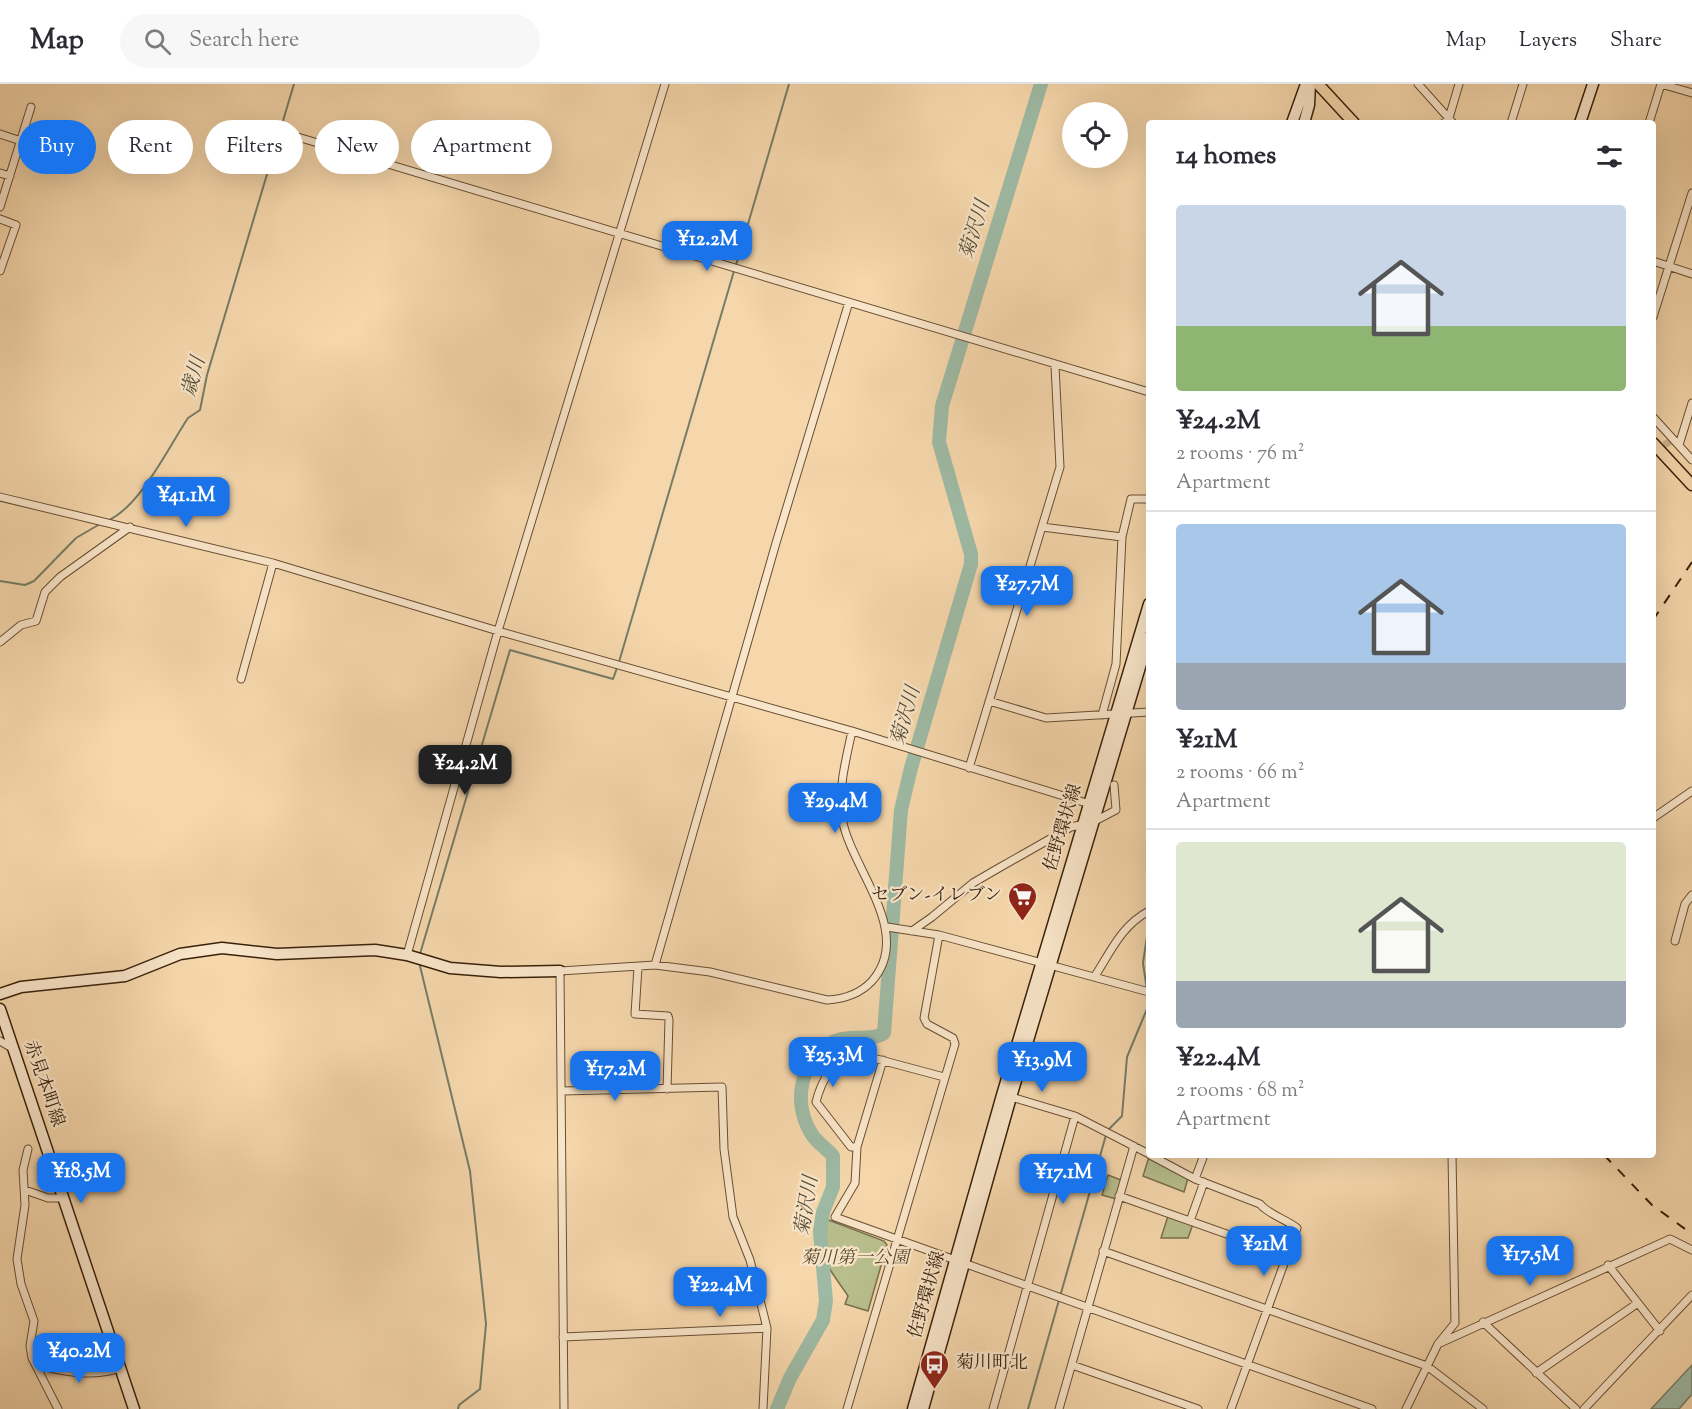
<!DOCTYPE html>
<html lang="en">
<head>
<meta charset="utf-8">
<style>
  body { margin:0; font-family:"Sorts Mill Goudy","Noto Serif JP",serif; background:#f7f7f7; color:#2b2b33; height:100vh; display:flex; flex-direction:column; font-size:22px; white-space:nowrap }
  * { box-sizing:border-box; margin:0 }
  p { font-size:20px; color:#7c7c81 }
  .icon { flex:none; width:33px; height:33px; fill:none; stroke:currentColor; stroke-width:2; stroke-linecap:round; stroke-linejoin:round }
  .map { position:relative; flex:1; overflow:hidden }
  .side { position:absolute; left:1146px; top:36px; width:510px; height:1038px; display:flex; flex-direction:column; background:#fff; border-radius:6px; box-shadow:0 6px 24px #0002 }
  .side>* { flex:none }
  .top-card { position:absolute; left:18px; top:36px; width:570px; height:54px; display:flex; gap:12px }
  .controls { position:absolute; left:1062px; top:18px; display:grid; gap:12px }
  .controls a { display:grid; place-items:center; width:66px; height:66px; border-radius:50%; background:#fff; box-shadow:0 6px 24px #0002; font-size:30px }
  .price { position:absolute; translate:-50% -51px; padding:0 14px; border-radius:12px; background:#1a73e8; color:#fff; font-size:20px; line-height:39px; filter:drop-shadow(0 2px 3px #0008) }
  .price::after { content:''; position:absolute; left:50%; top:36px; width:18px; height:14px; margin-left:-9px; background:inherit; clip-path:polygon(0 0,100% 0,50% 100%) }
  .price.active { background:#222; color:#fff }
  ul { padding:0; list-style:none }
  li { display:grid; align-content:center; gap:12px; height:318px; padding:0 30px }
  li+li { border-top:2px solid #e1e1e2 }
  li span { display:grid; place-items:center; height:186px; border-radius:6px; color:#555 }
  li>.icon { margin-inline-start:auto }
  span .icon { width:108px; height:108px; fill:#fffc; stroke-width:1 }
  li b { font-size:26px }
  h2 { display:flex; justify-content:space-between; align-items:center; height:72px; padding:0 30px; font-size:26px }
  .pill { padding:0 21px; border-radius:27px; background:#fff; box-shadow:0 6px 24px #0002; font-size:21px; line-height:54px }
  .pill.active { background:#1a73e8; color:#fff }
  header { display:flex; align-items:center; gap:36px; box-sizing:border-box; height:84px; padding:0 30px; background:#fff; border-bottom:2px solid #e1e1e2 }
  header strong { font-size:28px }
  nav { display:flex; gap:33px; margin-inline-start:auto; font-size:21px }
  .search { width:420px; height:54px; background:#f7f7f7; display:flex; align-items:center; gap:15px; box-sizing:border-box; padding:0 21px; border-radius:33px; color:#7c7c81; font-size:22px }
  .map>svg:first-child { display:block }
  .green { fill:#b8bf8d; stroke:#78704c; stroke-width:1.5 }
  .water { fill:#9ebaa5; stroke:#757d67; stroke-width:1.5 }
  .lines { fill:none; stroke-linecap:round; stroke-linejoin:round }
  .stream { stroke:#757d67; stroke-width:2 }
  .river { stroke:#9ebaa5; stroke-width:14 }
  .street-tunnel { stroke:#d0b38c; stroke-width:7; stroke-dasharray:7 3.5; stroke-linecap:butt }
  .street-casing { stroke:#684e32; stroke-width:9 }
  .secondary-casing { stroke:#38210a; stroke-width:13 }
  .primary-casing { stroke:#38210a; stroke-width:13 }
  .street { stroke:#f9e5c9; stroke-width:7 }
  .secondary { stroke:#f9e5c9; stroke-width:10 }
  .primary { stroke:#f6d7ac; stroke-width:10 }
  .rail { stroke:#38210a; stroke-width:2; stroke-dasharray:10 10; stroke-linecap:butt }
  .labels { text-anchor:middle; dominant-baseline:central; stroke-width:4.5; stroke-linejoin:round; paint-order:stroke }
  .street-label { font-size:18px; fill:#38210a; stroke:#f9e5c9 }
  .poi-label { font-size:18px; fill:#38210a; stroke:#f9e5c9; text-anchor:end }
  .park-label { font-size:18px; font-style:italic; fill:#58482b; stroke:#f9e5c9 }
  .water-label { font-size:20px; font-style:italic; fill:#574f38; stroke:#f9e5c9 }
</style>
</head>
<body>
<header>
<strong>Map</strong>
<div class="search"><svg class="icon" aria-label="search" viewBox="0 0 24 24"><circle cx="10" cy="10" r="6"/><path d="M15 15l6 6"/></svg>Search here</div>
<nav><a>Map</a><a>Layers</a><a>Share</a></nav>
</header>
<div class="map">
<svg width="1692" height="1325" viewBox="0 0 1692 1325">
  <rect width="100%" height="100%" fill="#f6d7ac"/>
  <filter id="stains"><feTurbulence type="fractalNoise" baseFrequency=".00333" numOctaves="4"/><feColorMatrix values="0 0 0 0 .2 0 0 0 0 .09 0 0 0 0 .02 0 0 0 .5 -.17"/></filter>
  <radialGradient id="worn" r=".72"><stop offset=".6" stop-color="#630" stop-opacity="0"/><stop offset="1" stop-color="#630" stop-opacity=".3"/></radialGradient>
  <path class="green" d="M1149,1073L1188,1094L1184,1108L1143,1092Z
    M1108,1091L1121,1096L1116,1115L1102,1111Z
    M1168,1132L1193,1140L1188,1154H1161Z
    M826,1135L884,1157L887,1161L868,1227L845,1220L848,1212C828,1182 815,1173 826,1135Z"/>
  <path class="water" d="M1692,1281V1310L1679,1325H1651Z"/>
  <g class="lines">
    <path class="stream" d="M736,181L789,0
      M107,437C140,423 168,364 188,334L200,326L207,291L294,0
      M0,497L25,501L34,497L76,454L100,440
      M619,578L734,187
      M420,870L510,566L613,595L617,584
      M419,878L470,1087L486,1240L480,1305L459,1321L458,1325
      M1108,1046L1122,1032L1127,973L1149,920L1143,879L1149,839
      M1028,1325L1106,1051"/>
    <path class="river" d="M777,1325L790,1294L823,1236L826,1217L820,1148L823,1128L833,1103V1072C826,1064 816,1058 811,1049C792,1018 800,974 835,957C850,950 871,958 884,949L901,726L911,684L971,480V470L939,358L942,322L1041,0"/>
    <path class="street-tunnel" d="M1655,366L1671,357"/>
    <defs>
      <path id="street" d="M1418,0L1453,39
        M1661,0L1692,9
        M1444,39L1449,34L1459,0
        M1511,39L1523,0
        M1649,39L1661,0
        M271,45L1149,308
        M0,50L21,57
        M0,89L10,92
        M0,123L31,23
        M0,135L16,141L0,187
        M1653,177L1692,190
        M1653,233L1692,109
        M1653,333L1692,376
        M1679,361L1692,319
        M0,413L273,479L498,547L852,647L1093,721
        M1042,443L1122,453
        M0,558L21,541L36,537L45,508L60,493L130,443
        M241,595L273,479
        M989,617L1046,634L1149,628
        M1102,631L1116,580L1122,453L1131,415H1149
        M969,684L1060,383L1055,282
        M1653,734L1692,707
        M887,843L939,851L1149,908
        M912,847L932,833L973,799L997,785L1071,743L1093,738L1116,726L1114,701
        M1675,857L1685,820L1692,811
        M407,871L498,547L665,0
        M655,881L776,459L849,218
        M638,883L635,930L668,932L669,936L667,1005
        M1095,892C1111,867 1122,841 1149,827
        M0,957L12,964
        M883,976L857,1063L855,1099L835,1133L1372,1325
        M562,1007L722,1003L724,1065L733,1133L750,1176L767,1244L763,1325
        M1008,1012L1075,1032L1149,1070
        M857,1063H851L816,1018C821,998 834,971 858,970L944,993
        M28,1065L23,1086L25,1121L17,1175L21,1200L34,1237L30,1262L32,1274L58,1325
        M1150,1071L1195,1095L1260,1120C1269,1131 1286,1135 1297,1144L1231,1325
        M1195,1095L1204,1071
        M25,1106L48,1114H63
        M1119,1112L1286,1171
        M1190,1137L1204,1098
        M1103,1167L1427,1282L1483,1325
        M1608,1181L1660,1247
        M1483,1238L1576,1325
        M563,1253L767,1244
        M1438,1260L1670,1155L1692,1166
        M37,1280C63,1289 94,1293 120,1284
        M1072,1281L1198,1325
        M1536,1289L1638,1219
        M564,1325L560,887L655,881L710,888L827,916C845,915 860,910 872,897C915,848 850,784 842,734C838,705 846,675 852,647
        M847,1325L955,960L953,954L927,940L924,934L939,851
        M993,1325L1075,1032
        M1059,1325L1134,1062
        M1406,1325L1438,1260L1455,1239L1452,1071
        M1584,1325L1692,1211"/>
      <path id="secondary" d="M1292,39L1306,0
        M1304,39L1309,21L1310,0
        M1580,39L1593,0
        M0,910L21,903L125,892L180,870L222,864L277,870L375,866L407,871L450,884L501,888L560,887
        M0,925L134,1325
        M913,1325L1002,1011L1149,520
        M923,1325L1011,1013L1149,553"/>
      <path id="primary" d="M1318,0L1354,39
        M1653,359L1692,401"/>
    </defs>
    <use href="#street" class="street-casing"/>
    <use href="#secondary" class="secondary-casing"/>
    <use href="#primary" class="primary-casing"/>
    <use href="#street" class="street"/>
    <use href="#secondary" class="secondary"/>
    <use href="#primary" class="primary"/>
    <path class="rail" d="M1653,536L1692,478
      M1604,1071L1652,1121L1692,1150"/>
  </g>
  <defs>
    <symbol id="supermarket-pin" viewBox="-11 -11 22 30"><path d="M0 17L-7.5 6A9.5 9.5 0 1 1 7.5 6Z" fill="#8f2418" stroke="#f9e5c9"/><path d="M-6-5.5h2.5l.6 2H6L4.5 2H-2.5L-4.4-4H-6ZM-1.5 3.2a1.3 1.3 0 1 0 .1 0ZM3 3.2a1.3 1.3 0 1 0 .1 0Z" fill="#fff"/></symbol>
    <symbol id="bus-pin" viewBox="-11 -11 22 30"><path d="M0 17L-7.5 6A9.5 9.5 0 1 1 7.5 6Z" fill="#8f2418" stroke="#f9e5c9"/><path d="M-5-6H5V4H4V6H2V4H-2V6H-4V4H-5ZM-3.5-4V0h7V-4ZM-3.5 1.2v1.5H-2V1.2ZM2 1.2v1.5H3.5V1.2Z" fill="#fff"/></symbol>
  </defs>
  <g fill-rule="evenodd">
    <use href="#supermarket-pin" x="1006" y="796" width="33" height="45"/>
    <use href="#bus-pin" x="918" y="1264" width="33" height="45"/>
  </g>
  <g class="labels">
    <g class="street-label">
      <text transform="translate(1064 744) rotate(-73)">佐野環状線</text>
      <text transform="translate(43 1000) rotate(71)">赤見本町線</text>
      <text transform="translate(928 1211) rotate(-74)">佐野環状線</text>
    </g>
    <g class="poi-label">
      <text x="1002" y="812">セブン-イレブン</text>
      <text x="956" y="1280" text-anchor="start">菊川町北</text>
    </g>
    <g class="park-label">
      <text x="855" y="1175">菊川第一公園</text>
    </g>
    <g class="water-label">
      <text transform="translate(976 146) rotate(-73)">菊沢川</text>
      <text transform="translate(195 293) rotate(-74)">歳川</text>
      <text transform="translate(907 632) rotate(-74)">菊沢川</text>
      <text transform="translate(808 1122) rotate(-81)">菊沢川</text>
    </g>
  </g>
  <rect width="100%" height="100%" filter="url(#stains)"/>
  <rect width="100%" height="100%" fill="url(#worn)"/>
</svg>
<div class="controls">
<a><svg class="icon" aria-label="locate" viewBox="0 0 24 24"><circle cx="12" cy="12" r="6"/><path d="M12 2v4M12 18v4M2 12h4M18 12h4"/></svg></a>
</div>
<b class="price" style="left:707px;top:188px">¥12.2M</b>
<b class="price" style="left:186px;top:444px">¥41.1M</b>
<b class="price" style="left:1027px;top:533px">¥27.7M</b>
<b class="price active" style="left:465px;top:712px">¥24.2M</b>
<b class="price" style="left:835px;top:750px">¥29.4M</b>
<b class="price" style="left:833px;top:1004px">¥25.3M</b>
<b class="price" style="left:1042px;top:1009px">¥13.9M</b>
<b class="price" style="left:615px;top:1018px">¥17.2M</b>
<b class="price" style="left:81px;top:1120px">¥18.5M</b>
<b class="price" style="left:1063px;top:1121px">¥17.1M</b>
<b class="price" style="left:1264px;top:1193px">¥21M</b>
<b class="price" style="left:1530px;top:1203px">¥17.5M</b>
<b class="price" style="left:720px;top:1234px">¥22.4M</b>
<b class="price" style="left:79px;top:1300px">¥40.2M</b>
<div class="top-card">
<a class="pill active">Buy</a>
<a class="pill">Rent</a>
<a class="pill">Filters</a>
<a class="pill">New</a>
<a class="pill">Apartment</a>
</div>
<section class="side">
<h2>14 homes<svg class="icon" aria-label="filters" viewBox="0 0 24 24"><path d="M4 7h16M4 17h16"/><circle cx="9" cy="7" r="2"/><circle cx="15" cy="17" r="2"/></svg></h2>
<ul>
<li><span style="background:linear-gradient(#c9d6e8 65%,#8fb573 0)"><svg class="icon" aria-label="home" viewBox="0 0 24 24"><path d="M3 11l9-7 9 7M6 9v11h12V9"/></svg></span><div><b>¥24.2M</b><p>2 rooms · 76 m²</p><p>Apartment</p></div></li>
<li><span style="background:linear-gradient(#a9c7e8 75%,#9aa5b1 0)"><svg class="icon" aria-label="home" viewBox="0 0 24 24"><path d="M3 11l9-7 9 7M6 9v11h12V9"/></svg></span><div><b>¥21M</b><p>2 rooms · 66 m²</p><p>Apartment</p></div></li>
<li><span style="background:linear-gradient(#dfe7d0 75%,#9aa5b1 0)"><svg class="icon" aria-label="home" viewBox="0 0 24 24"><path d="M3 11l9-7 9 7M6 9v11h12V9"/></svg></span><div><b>¥22.4M</b><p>2 rooms · 68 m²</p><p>Apartment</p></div></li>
</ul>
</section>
</div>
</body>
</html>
